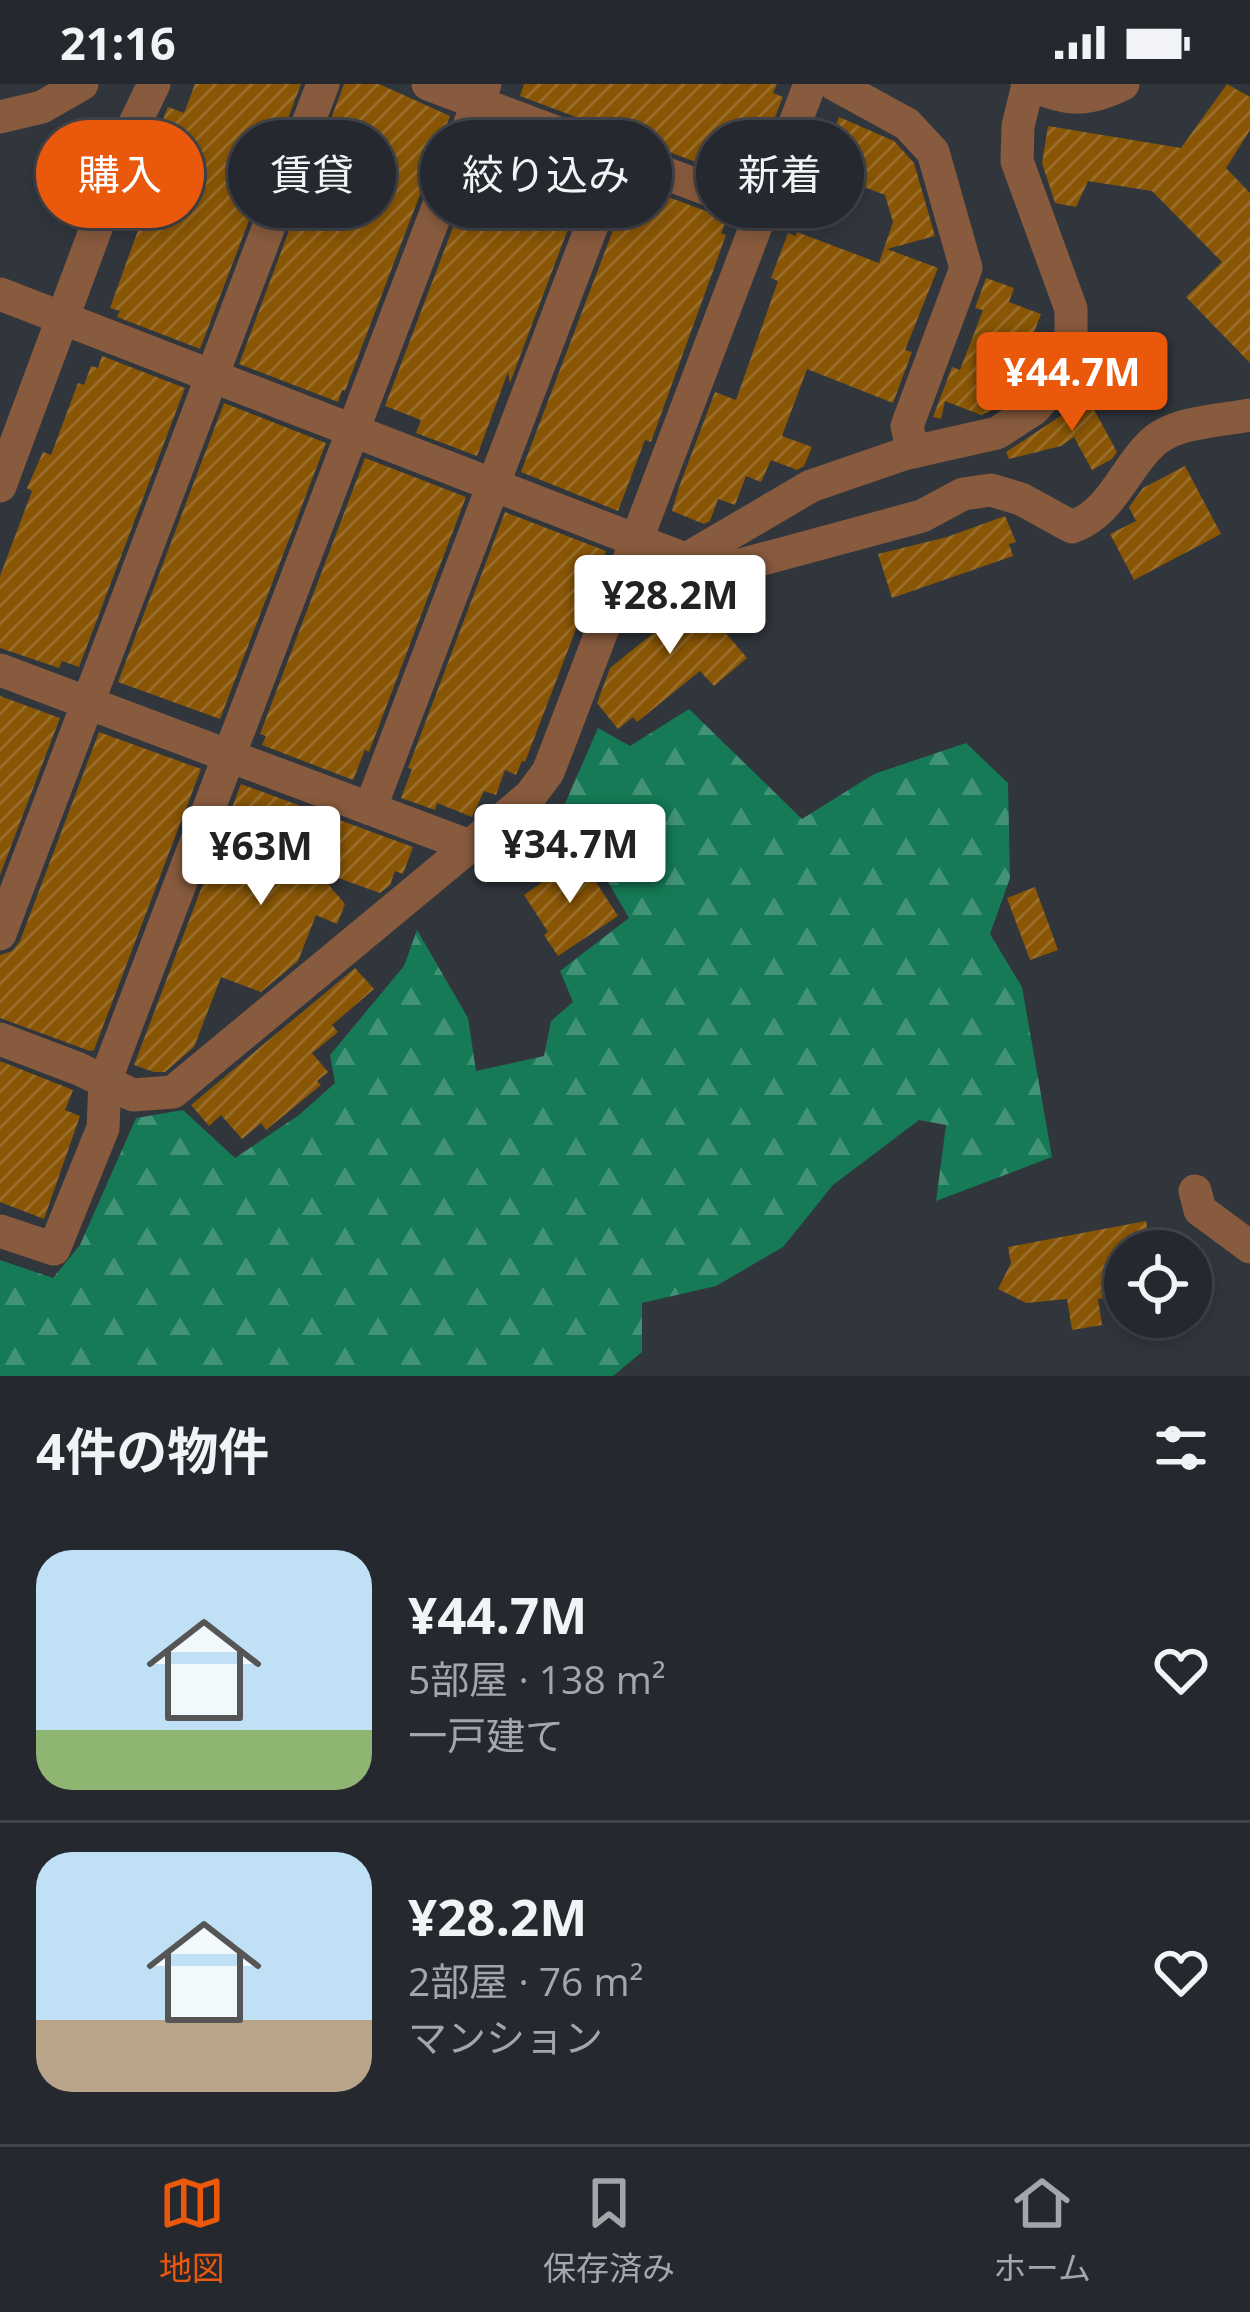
<!DOCTYPE html>
<html lang="ja">
<head>
<meta charset="utf-8">
<style>
  body { margin:0; font-family:"Open Sans","Noto Sans JP",sans-serif; background:#31343a; color:#f1f3f6; height:100vh; display:flex; flex-direction:column; font-size:45px; white-space:nowrap }
  * { box-sizing:border-box; margin:0 }
  p { font-size:39px; color:#a3a6aa }
  .icon { flex:none; width:66px; height:66px; fill:none; stroke:currentColor; stroke-width:2; stroke-linecap:round; stroke-linejoin:round }
  .map { position:relative; height:1292px; overflow:hidden }
  .panel { display:flex; flex-direction:column; background:#25282e; flex:1 }
  .panel>* { flex:none }
  .hud { position:absolute; left:36px; top:36px; width:1179px; height:108px; display:flex; gap:24px }
  .tools { position:absolute; left:1104px; top:1146px; display:grid; gap:24px }
  .tools a { display:grid; place-items:center; width:108px; height:108px; border-radius:50%; background:#25282e; box-shadow:0 6px 18px #0003,0 0 0 3px #42444a; font-size:60px }
  .price { position:absolute; translate:-50% -102px; padding:0 27px; border-radius:12px; background:#fff; color:#222; font-size:39px; line-height:78px; filter:drop-shadow(0 3px 6px #0008) }
  .price::after { content:''; position:absolute; left:50%; top:72px; width:36px; height:27px; margin-left:-18px; background:inherit; clip-path:polygon(0 0,100% 0,50% 100%) }
  .price.on { background:#ea580c; color:#fff }
  ul { padding:0; list-style:none }
  li { display:flex; align-items:center; gap:36px; height:300px; padding:0 36px }
  li+li { border-top:3px solid #42444a }
  li span { display:grid; place-items:center; flex:none; width:336px; height:240px; border-radius:36px; color:#555 }
  li>.icon { margin-inline-start:auto }
  span .icon { width:144px; height:144px; fill:#fffc; stroke-width:1 }
  li b { font-size:51px }
  h2 { display:flex; justify-content:space-between; align-items:center; height:144px; padding:0 36px; font-size:51px }
  .pill { padding:0 42px; border-radius:54px; background:#25282e; box-shadow:0 6px 18px #0003,0 0 0 3px #42444a; font-size:42px; line-height:108px }
  .pill.on { background:#ea580c; color:#fff }
  .status { display:flex; justify-content:space-between; align-items:center; height:84px; padding:0 60px; background:#25282e; direction:ltr }
  .status svg { height:33px; fill:currentColor }
  .tabs { display:flex; justify-content:space-around; align-items:center; height:168px; border-top:3px solid #42444a; background:#25282e; font-size:33px; color:#a3a6aa }
  .tabs a { display:grid; justify-items:center; gap:6px }
  .tabs .on { color:#ea580c }
  .map>svg:first-child { display:block }
  .forest { fill:url(#forest-firs) }
  .building { fill:url(#building-hatch) }
  .lines { fill:none; stroke-linecap:round; stroke-linejoin:round }
  .minor { stroke:#895b3e; stroke-width:33 }
  .tertiary { stroke:#895b3e; stroke-width:33 }
</style>
</head>
<body>
<div class="status"><b>21:16</b><svg viewBox="0 0 49 12"><path d="M0 12V9h3v3zM5 12V6h3v6zM10 12V3h3v9zM15 12V0h3v12zM26 1h20v11H26zM47 4h2v5h-2z"/></svg></div>
<div class="map">
<svg width="1250" height="1292" viewBox="0 0 1250 1292">
  <defs>
    <pattern id="forest-firs" width="22" height="20" patternUnits="userSpaceOnUse" patternTransform="scale(3)"><rect width="22" height="20" fill="#157a55"/><path d="M5 1l3.5 6h-7zM16 11l3.5 6h-7z" fill="#429376"/></pattern>
    <pattern id="building-hatch" width="6" height="6" patternUnits="userSpaceOnUse" patternTransform="scale(3)"><rect width="6" height="6" fill="#895605"/><path d="M-1 1l2-2M0 6l6-6M5 7l2-2" fill="none" stroke="#9a6e2a"/></pattern>
  </defs>
  <rect width="100%" height="100%" fill="#31363d"/>
  <path class="forest" d="M689,625L802,735L874,690L966,659L1008,699L1010,794L990,850L1022,903L1052,1073L936,1117L946,1041L919,1036L833,1101L783,1163L716,1202L642,1219V1268L613,1292H0V1176L53,1194L80,1161L136,1034L183,1026L235,1074L299,1031L335,999L330,971L404,882L417,846L468,934L476,987L544,972L551,937L573,918L560,887L629,834L564,722L598,644L630,662Z"/>
  <path class="building" d="M195,0H301L200,265L117,233L120,227L110,224L141,138L135,136L146,110L135,106L168,23L184,29Z
    M344,0H379L450,32L345,307L342,306L338,318L239,280Z
    M524,0H777L773,9L783,13L773,38L768,35L748,94L741,95L520,12Z
    M1227,0L1250,13V46L1226,84L1250,109V279L1186,213L1222,178L1152,107L1088,97L1076,123L1055,119L1042,79L1048,42L1181,64Z
    M839,33L894,57L914,79L935,152L887,165L938,184L905,266L912,268L893,319L807,285L782,352L812,363L804,382L797,386L771,376L761,398L746,392L735,421L718,415L710,437L704,440L672,427L679,403L715,308L736,316L778,197L771,194L788,149L796,152L797,148L879,179L893,138L885,111L819,86Z
    M490,46L591,84L510,299L508,288L477,372L416,349L421,336L385,322Z
    M631,99L727,135L721,149L726,151L651,358L645,356L618,427L521,388Z
    M986,194L1014,204L1009,218L1041,230L1027,267L1024,261L996,325L981,331L945,317L941,335L933,333L952,283L960,286L983,226L975,224Z
    M102,272L185,304L79,583L62,577L59,584L0,564V492L32,407L27,404L43,368L51,371L78,299L84,301L91,282L98,284Z
    M1085,309L1117,368L1112,375L1092,386L1074,353L1061,362L1009,375L1006,368L1062,331L1060,327L1067,319Z
    M224,319L326,359L220,635L118,598Z
    M365,374L466,413L369,668L365,666L353,696L262,661L266,652L260,650Z
    M1185,382L1221,450L1134,496L1110,450L1136,437L1129,423L1143,404Z
    M505,428L606,467L525,678L522,677L516,691L505,686L496,711L484,707L472,733L437,719L435,726L401,714L412,685L408,684Z
    M1005,432L1016,458L1009,460L1013,472L892,514L878,470L947,453Z
    M688,499L698,500L712,518L708,520L723,538L719,541L747,574L714,602L700,587L637,638L633,633L618,645L597,619L610,584L662,542L650,527Z
    M0,612L60,634L0,791Z
    M99,648L201,685L94,966L90,967L0,934V871L12,867L20,857Z
    M241,700L413,763L403,790L395,787L390,801L380,809L316,786L345,820L337,840L316,831L298,877L261,908L221,893L194,963L165,988H154L134,981Z
    M579,772L618,832L558,872L544,851L548,848L524,811Z
    M1035,803L1058,866L1030,876L1007,814Z
    M355,884L374,905L332,941L338,948L312,969L328,988L317,997L321,1001L266,1046L261,1039L242,1055L221,1031L209,1042L191,1021Z
    M0,977L73,1006L65,1026L80,1032L44,1135L0,1118Z
    M1146,1137L1151,1167H1125V1195L1117,1197L1119,1212L1098,1215L1102,1241L1072,1246L1067,1215L1026,1219L998,1205L1011,1179L1008,1163Z"/>
  <g class="lines">
    <path class="minor" d="M428,0L763,126
      M834,0L907,40L933,68L966,184L907,342L913,368
      M0,210L695,479L737,482L922,432L963,410L991,406L1021,415L1072,443C1111,429 1122,389 1150,361C1173,337 1219,337 1250,331
      M0,402L136,37L154,0
      M0,586L472,763
      M370,725L618,73
      M0,850L323,0
      M0,955L79,985L133,1011L173,1008L530,712L548,688L560,657L810,0
      M1195,1107L1200,1126L1250,1163
      M0,1147L54,1165L103,1044L105,997L485,0"/>
    <path class="tertiary" d="M1027,0C1067,15 1083,20 1123,0
      M0,33L42,23L82,0
      M615,517L811,402L904,370L997,349L1034,325L1061,294L1071,256V225L1017,77L1018,42L1028,1"/>
  </g>
</svg>
<div class="tools">
<a><svg class="icon" aria-label="locate" viewBox="0 0 24 24"><circle cx="12" cy="12" r="6"/><path d="M12 2v4M12 18v4M2 12h4M18 12h4"/></svg></a>
</div>
<b class="price on" style="left:1072px;top:350px">¥44.7M</b>
<b class="price" style="left:670px;top:573px">¥28.2M</b>
<b class="price" style="left:570px;top:822px">¥34.7M</b>
<b class="price" style="left:261px;top:824px">¥63M</b>
<div class="hud">
<a class="pill on">購入</a>
<a class="pill">賃貸</a>
<a class="pill">絞り込み</a>
<a class="pill">新着</a>
</div>
</div>
<section class="panel">
<h2>4件の物件<svg class="icon" aria-label="filters" viewBox="0 0 24 24"><path d="M4 7h16M4 17h16"/><circle cx="9" cy="7" r="2"/><circle cx="15" cy="17" r="2"/></svg></h2>
<ul>
<li><span style="background:linear-gradient(#bfe0f5 75%,#8fb573 0)"><svg class="icon" aria-label="home" viewBox="0 0 24 24"><path d="M3 11l9-7 9 7M6 9v11h12V9"/></svg></span><div><b>¥44.7M</b><p>5部屋 · 138 m²</p><p>一戸建て</p></div><svg class="icon" aria-label="heart" viewBox="0 0 24 24"><path d="M12 20l-8-8c-3-5 5-10 8-4 3-6 11-1 8 4z"/></svg></li>
<li><span style="background:linear-gradient(#bfe0f5 70%,#b9a48a 0)"><svg class="icon" aria-label="home" viewBox="0 0 24 24"><path d="M3 11l9-7 9 7M6 9v11h12V9"/></svg></span><div><b>¥28.2M</b><p>2部屋 · 76 m²</p><p>マンション</p></div><svg class="icon" aria-label="heart" viewBox="0 0 24 24"><path d="M12 20l-8-8c-3-5 5-10 8-4 3-6 11-1 8 4z"/></svg></li>
</ul>
</section>
<nav class="tabs">
<a class="on"><svg class="icon" aria-label="map" viewBox="0 0 24 24"><path d="M3 6l6-2 6 2 6-2v14l-6 2-6-2-6 2zM9 4v14M15 6v14"/></svg>地図</a>
<a><svg class="icon" aria-label="saved" viewBox="0 0 24 24"><path d="M7 4h10v16l-5-4-5 4z"/></svg>保存済み</a>
<a><svg class="icon" aria-label="home" viewBox="0 0 24 24"><path d="M3 11l9-7 9 7M6 9v11h12V9"/></svg>ホーム</a>
</nav>
</body>
</html>
